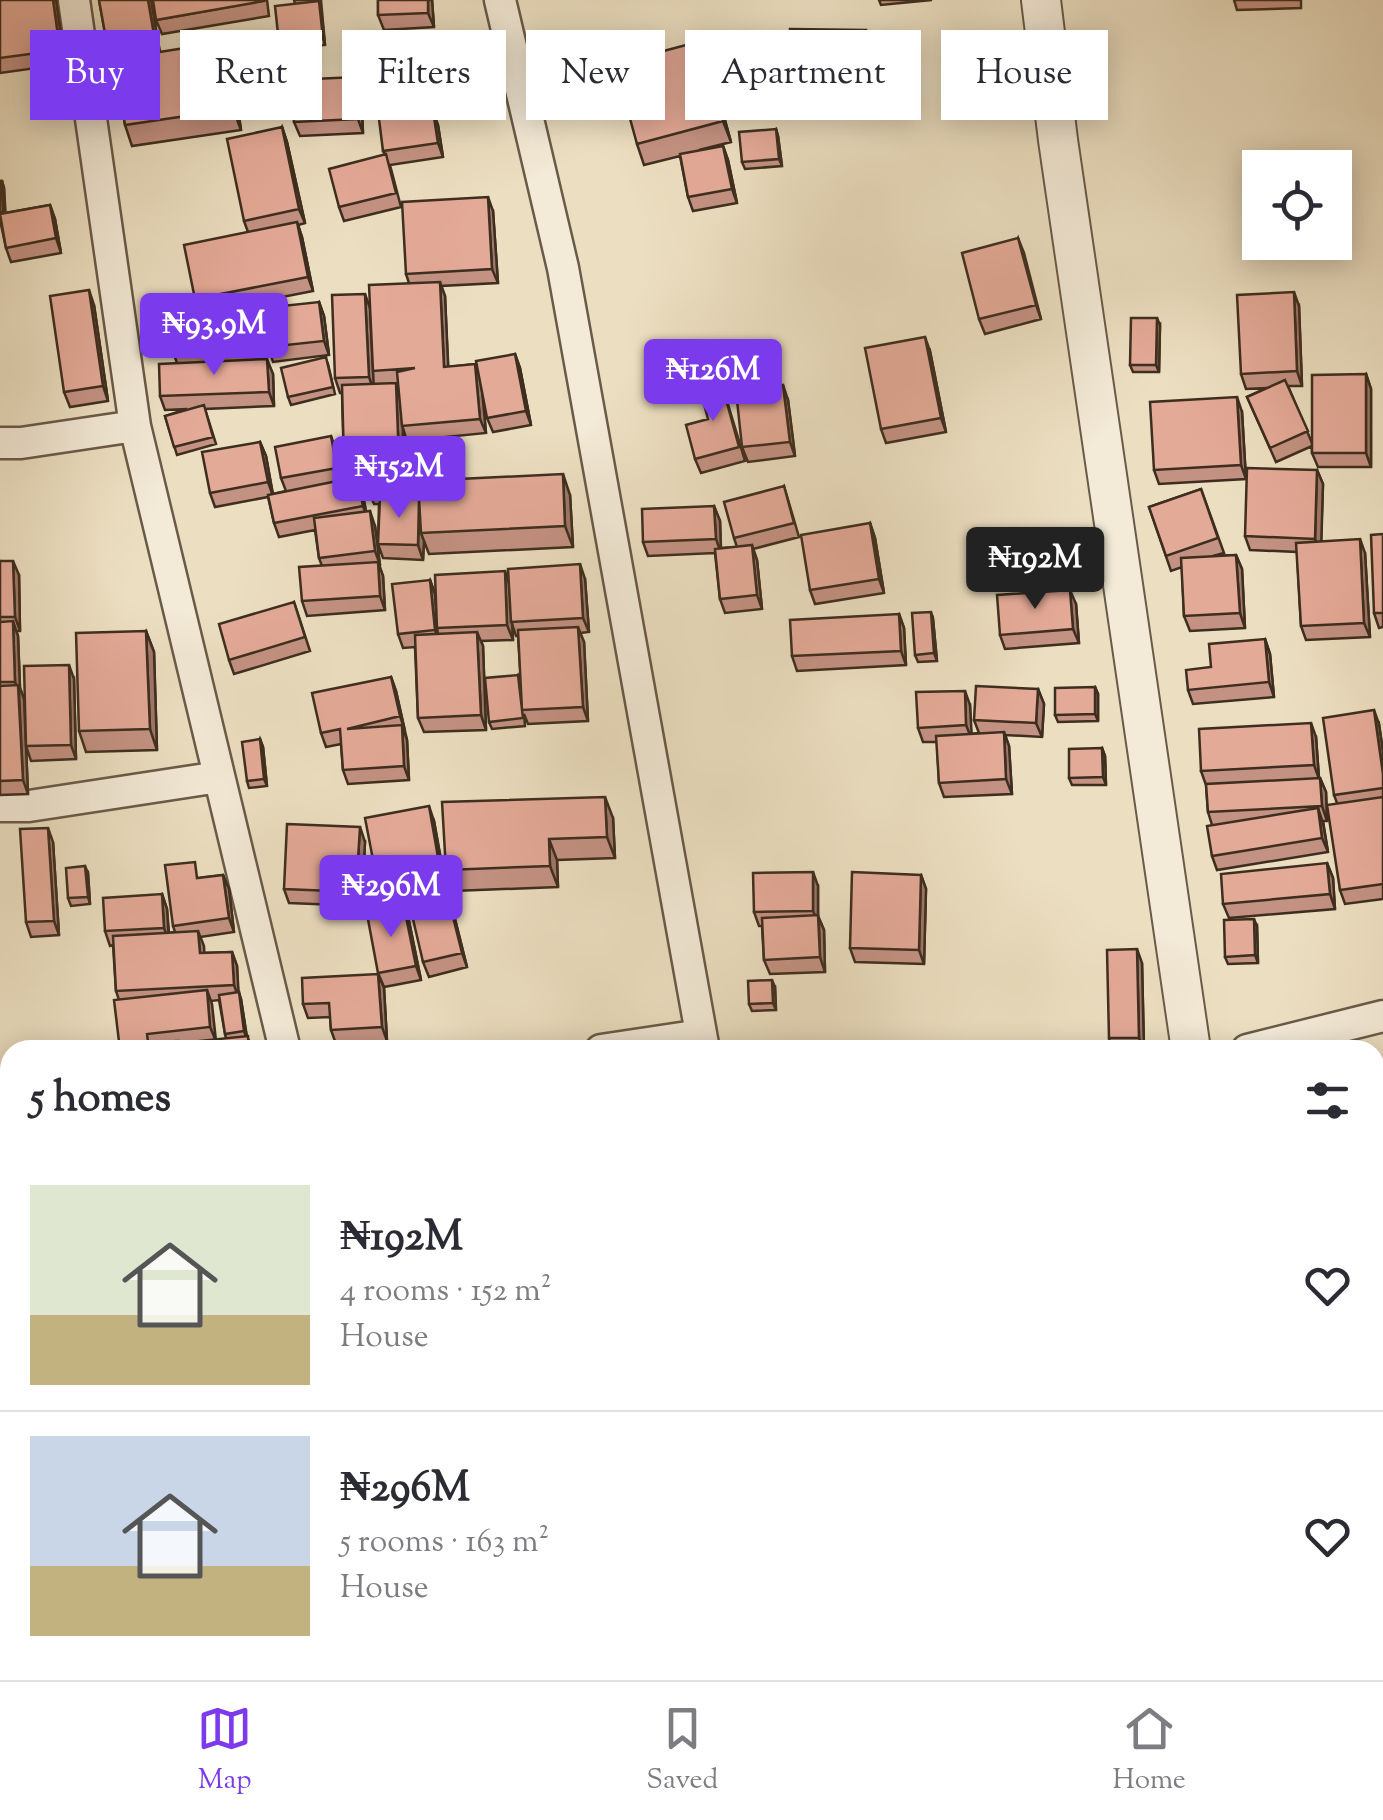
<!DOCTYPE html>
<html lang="en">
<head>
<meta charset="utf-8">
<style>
  body { margin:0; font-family:"Sorts Mill Goudy",serif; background:#f2f2f3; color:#2b2b33; height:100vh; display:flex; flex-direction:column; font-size:38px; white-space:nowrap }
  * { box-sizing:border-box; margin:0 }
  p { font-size:32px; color:#7c7c81 }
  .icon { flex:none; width:55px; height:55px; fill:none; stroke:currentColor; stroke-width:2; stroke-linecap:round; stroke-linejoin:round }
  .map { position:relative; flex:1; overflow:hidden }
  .drawer { position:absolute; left:0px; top:1040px; width:1385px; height:640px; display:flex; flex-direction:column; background:#fff; border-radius:30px 30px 0 0; box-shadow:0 5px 25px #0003 }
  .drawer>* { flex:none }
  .banner { position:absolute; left:30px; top:30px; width:1325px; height:90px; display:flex; gap:20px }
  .fabs { position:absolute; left:1242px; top:150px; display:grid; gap:20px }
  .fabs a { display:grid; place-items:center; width:110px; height:110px; border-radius:0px; background:#fff; box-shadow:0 5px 25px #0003; font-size:50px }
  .price { position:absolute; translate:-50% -85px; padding:0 22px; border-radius:10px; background:#7c3aed; color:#fff; font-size:32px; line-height:65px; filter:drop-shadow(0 2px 5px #0008) }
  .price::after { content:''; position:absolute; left:50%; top:60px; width:30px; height:22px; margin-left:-15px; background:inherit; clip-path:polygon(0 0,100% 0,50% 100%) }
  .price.on { background:#222; color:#fff }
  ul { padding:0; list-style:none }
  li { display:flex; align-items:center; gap:30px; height:250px; padding:0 30px }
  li+li { border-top:2px solid #e1e1e2 }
  li span { display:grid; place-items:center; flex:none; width:280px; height:200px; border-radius:0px; color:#555 }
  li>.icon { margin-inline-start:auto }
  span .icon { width:120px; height:120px; fill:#fffc; stroke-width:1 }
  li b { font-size:42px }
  h2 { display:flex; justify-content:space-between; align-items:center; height:120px; padding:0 30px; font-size:42px }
  .pill { padding:0 35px; border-radius:0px; background:#fff; box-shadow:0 5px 25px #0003; font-size:35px; line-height:90px }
  .pill.on { background:#7c3aed; color:#fff }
  .tabs { display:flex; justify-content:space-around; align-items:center; height:140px; border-top:2px solid #e1e1e2; background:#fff; font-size:28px; color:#7c7c81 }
  .tabs a { display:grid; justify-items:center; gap:5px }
  .tabs .on { color:#7c3aed }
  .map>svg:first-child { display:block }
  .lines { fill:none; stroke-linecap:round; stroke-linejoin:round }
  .minor-casing { stroke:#6a5a48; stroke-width:35 }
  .tertiary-casing { stroke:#6a5a48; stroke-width:42 }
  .minor { stroke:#f3ead7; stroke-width:30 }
  .tertiary { stroke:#f3ead7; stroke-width:38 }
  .wall { fill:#c49283; stroke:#3e2e1f; stroke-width:2.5; fill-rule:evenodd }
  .shaded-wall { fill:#a0776a; stroke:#3e2e1f; stroke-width:2.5 }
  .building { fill:#e4aa98; stroke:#3e2e1f; stroke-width:2.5 }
</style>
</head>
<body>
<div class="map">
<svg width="1383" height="1680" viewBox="0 0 1383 1680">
  <rect width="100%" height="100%" fill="#ecdfc1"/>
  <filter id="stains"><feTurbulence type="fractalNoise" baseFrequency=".002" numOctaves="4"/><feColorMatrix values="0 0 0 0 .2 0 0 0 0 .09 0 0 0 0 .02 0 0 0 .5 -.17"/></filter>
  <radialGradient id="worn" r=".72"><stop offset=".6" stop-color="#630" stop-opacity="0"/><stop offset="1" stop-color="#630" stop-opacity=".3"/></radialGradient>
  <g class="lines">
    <defs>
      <path id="minor" d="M74,0L135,426L285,1050
        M500,0L563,268L704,1050
        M0,443H21L135,426
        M0,806H29L219,777
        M601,1050L701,1035
        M1247,1050L1383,1016
        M0,1141L10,1140
        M1375,1304H1383
        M0,1489L10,1487
        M818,1670L820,1680"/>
      <path id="tertiary" d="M1041,0L1058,140L1191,1050
        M1245,1670L1246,1680"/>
    </defs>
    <use href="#minor" class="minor-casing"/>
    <use href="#tertiary" class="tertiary-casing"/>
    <use href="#minor" class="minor"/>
    <use href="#tertiary" class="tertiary"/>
  </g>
  <path class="wall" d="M0,0H56L65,64L0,73Z
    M99,0H151L160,52L231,63L241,130L132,146L125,125L117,75H115L110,61Z
    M267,0L269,16L162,34L156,20Z
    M294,0H321L325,45L281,50L279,43L295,4Z
    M378,0H432L434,27L384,30L378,15Z
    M879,0H932L881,5Z
    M1234,0H1301V8L1237,10Z
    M871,44L870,80L795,78L790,63Z
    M751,61L756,86L728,90L726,83Z
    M709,62L731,142L699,150L723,146L728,160L737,203L693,211L688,197L680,156L644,165L637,144Z
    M480,71L482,113L434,115L438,125L443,157L390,165L401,207L344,221L339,207L385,154L383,151L393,117L368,118L363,103Z
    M356,77L361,91L363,133L300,136L294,122Z
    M282,127L287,142L305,223L298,225L302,237L313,291L200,313L195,299L248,232L244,221Z
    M776,129L778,136L782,166L745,169L742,162Z
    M0,181H2L4,188L5,213L50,205L55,219L61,253L11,262L6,248L0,220Z
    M493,211L498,283L441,286L445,296L448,367L475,364L479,373L515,354L520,368L531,425L493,432L487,418L482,388L486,433L407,441L403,428L404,476L357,477L362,491L366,512L375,526L380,565H379L383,576L385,610L307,616L302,601L322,566L319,558L315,530L279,537L274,523L268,497L215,507L210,493L260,442L266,456L273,494L286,491L281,478L336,450L342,480L356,477H350L344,463L342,393H340L335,378L370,307L409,283L406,274Z
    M1018,238L1041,319L985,334L979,319Z
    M319,302L324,316L329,355L273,362L268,347Z
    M94,305L108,401L70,407L64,392Z
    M1299,306L1302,386H1288L1312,443L1366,374L1371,389V467H1318L1312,453V446L1276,462L1247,397L1267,388L1246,389L1241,374Z
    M259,316L264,330L266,359L273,374L274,406L205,409L216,444L177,455L165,416L187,409L165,410L160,396L177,363L173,352Z
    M1160,325L1159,372H1133L1130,365Z
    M930,351L946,432L886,443L881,429Z
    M328,364L335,394L291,405L288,397Z
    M721,381L745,461L701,473L695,459Z
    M788,400L795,456L748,462L742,447Z
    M1242,412L1246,479L1159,484L1154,470Z
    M1317,470L1323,484L1321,541L1365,553L1370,637L1306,640L1301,626L1297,552L1250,550L1245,536Z
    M409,476L412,483L413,498L570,495L573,547L429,554L424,541L423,560L383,558L378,544L379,504H374L371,497Z
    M784,486L799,537L753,549L757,560L762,609L725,613L720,599L715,553L648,556L643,542L714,506L720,521L721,548L737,547L734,538Z
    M1201,489L1224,553L1213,556L1236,555L1242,569L1245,628L1190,631L1184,616L1182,567L1171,571L1149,507Z
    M870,523L875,538L884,593L815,604L810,590Z
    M1383,534V627L1379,628L1374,613Z
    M0,561L19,575L20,631H16L18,636L20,688L24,699L28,794L0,795Z
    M585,579L589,632L580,633L584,642L588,721L528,724L524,714L525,726L492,729L489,722L518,675L521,682L518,636H516L512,624L513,640L481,641L483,646L486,730L424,732L418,718L415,647L403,648L398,634L430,580L435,594L509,582Z
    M294,602L310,651L234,674L229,660Z
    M1076,604L1079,643L1005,649L1000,635Z
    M899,614L904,628L906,665L797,671L792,656Z
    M933,619L937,661L918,662L915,655Z
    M146,631L154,652L157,750L86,752L79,731Z
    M1265,639L1270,654L1274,697L1193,704L1188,690L1211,667Z
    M391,677L396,691L407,740L409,780L348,784L343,770L341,744L326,747L321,733Z
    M74,679L76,759L31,761L26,746Z
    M1095,687L1098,694V721L1058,722L1055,715Z
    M1038,689L1044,704L1042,737L1005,735L1009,746L1012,794L944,797L939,783L937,742H923L918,728L970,705L971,734L979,733L974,720Z
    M1379,724L1383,752V899L1345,904L1340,890L1337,803L1334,795Z
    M1316,737L1319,778H1320L1326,792L1327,821H1323L1328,852L1217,870L1212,856V825L1208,812L1206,785L1201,771Z
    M260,739L263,747L267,786L249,788L247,781Z
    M1102,748L1105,756L1106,785H1072L1069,778Z
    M613,818L615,858L557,860L558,887L453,891L446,870Z
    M434,821L447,893L452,907L467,967L429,977L423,962L422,899L384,906L379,891Z
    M53,842L59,935L31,937L26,922Z
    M365,842L362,906L289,903L284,889Z
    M1327,863L1333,878L1335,909L1229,918L1223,904Z
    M88,873L90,904L71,906L68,898Z
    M223,875L229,889L234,932L200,937L204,953L232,952L237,966L238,992L241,999L247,1037L251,1044V1050H190L189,1044L180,1045L181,1050L152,1049L119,1000L116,991L113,945L110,946L105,931L162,894L167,909L169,933L175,932L173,926L201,878ZM219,1000L226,1039L215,1040L210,1001Z
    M921,875L926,889L924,964L855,962L850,948Z
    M818,886V916L824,930L825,972L770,974L764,960L762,926H759L754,912Z
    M404,907L409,921L421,980L384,987L378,973Z
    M1257,926L1258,963L1228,964L1225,957Z
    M1142,963L1144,1050H1083L1110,1043L1109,1038Z
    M775,987L776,1010L752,1011L749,1004Z
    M384,988L387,1041L336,1044L331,1030L330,1017L308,1018L303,1004Z
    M1375,1501H1383V1680L1375,1670Z
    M0,1509L10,1513V1579L0,1581Z
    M114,1670L117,1680H58Z
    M160,1670H213L216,1680H163Z"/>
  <path class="shaded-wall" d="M53,0H56L65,64L60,50Z
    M148,0H151L162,67L157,53Z
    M428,0H432L434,27L428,13Z
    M319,1L321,9L325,45L323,38Z
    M866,30L871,44L870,80L865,65Z
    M701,41L709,62L731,142L723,121Z
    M223,42L231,63L241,130L233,109Z
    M475,57L480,71L482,113L477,98Z
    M356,77L361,91L363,133L358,119Z
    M433,111L438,125L443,157L438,143Z
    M282,127L287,142L305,223L299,209Z
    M776,129L778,136L782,166L779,159Z
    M723,146L728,160L737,203L732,189Z
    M2,181L4,188L6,220L3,212Z
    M488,197L493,211L498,283L492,269Z
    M50,205L55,219L61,253L56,238Z
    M297,222L302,237L313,291L308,277Z
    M1018,238L1024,253L1041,319L1036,305Z
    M440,282L445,296L449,382L444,367Z
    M89,290L94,305L108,401L103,386Z
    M1294,292L1299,306L1302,386L1297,371Z
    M365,294L370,308L374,391L369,377Z
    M319,302L324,316L329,355L324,341Z
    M259,316L264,330L266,363L261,348Z
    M1157,318L1160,325L1159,372L1156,365Z
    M925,337L930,351L946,432L941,418Z
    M515,354L520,368L531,425L526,411Z
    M267,359L273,374L274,406L269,392Z
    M475,364L481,379L486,433L480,419Z
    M1366,374L1371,389V467L1366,453Z
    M396,383L402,398L404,476L399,461Z
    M783,385L788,400L795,456L790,442Z
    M1237,397L1242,412L1246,479L1241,465Z
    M331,436L336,450L342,482L337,468Z
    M260,442L266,456L273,496L268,482Z
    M1317,470L1323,484L1321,553L1315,539Z
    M563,474L570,495L573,547L565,526Z
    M357,477L362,491L368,520L363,506Z
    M420,499L421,533L424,541L423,560L418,545Z
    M714,506L720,521L721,553L716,539Z
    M370,511L375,526L380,565L375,551Z
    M870,523L875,538L884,593L879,579Z
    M1360,539L1365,553L1370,637L1364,623Z
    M752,545L757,560L762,609L757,595Z
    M1236,555L1242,569L1245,628L1240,613Z
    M13,561L19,575L20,631L15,617Z
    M378,562L383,576L385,610L380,596Z
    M580,564L585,579L589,632L583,618Z
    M505,571L510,586L513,640L507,625Z
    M430,580L435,594L437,628L440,645L435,630Z
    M1070,590L1076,604L1079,643L1073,629Z
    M931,612L933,619L937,661L934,653Z
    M899,614L904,628L906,665L901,651Z
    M13,621L18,636L20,688L24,699L28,794L23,780L19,693L15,682Z
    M578,627L584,642L588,721L583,707Z
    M146,631L154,652L157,750L150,729Z
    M477,632L483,646L486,730L481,715Z
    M1265,639L1270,654L1274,697L1269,682Z
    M69,665L74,679L76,759L71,745Z
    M391,677L396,691L405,731L400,716Z
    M1095,687L1098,694V721L1095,714Z
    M1038,689L1044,704L1042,737L1036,723Z
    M965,691L970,705L972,740L966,725Z
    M1374,710L1379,724L1383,752V774Z
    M1311,723L1316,737L1319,779L1314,765Z
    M402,725L407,740L409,780L404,766Z
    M1004,732L1009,746L1012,794L1006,779Z
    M260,739L263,747L267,786L264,779Z
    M1102,748L1105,756L1106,785L1103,777Z
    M1320,778L1326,792L1327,821L1322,806Z
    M605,797L613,818L615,858L607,837Z
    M429,806L434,821L447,894L442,880Z
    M1318,808L1323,823L1328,852L1322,838Z
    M360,827L365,842L362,906L356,892Z
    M48,828L53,842L59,935L54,921Z
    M549,839L557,860L558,887L550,866Z
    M1327,863L1333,878L1335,909L1330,894Z
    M85,866L88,873L90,904L88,897Z
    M813,872L818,886V916L824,930L825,972L820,957L819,925L813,911Z
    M223,875L229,889L234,932L229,918Z
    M921,875L926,889L924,964L919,950Z
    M447,893L452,907L467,967L462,953Z
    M162,894L167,909L169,942L164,928Z
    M404,907L409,921L421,980L416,966Z
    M1254,919L1257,926L1258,963L1255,955Z
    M198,931L204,946L205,968L200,953Z
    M1137,949L1142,963L1144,1050L1139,1038Z
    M232,952L237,966L239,999L234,985Z
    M378,974L384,988L387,1041L382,1027Z
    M772,980L775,987L776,1010L773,1003Z
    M207,990L212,1004L216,1041L210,1027Z
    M239,992L241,999L247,1039L244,1031Z"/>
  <path class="building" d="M0,0H53L60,50L0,58Z
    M99,0H148L157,52L115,59V60L110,61Z
    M153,0H264V1L156,20Z
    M378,0H428V13L378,15Z
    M319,1L323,38L279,43L275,6Z
    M790,29L866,30L865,65L790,63Z
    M701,41L723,121L637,144L615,64Z
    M223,42L233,109L125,125L115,59Z
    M748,53L753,79L726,83L721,58Z
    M475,57L477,98L363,103L361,63Z
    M356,77L358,119L294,122L292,80Z
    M433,111L438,143L383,151L379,119Z
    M282,127L299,209L244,221L227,139Z
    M776,129L779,159L742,162L739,132Z
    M723,146L732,189L688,197L680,154Z
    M386,154L396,193L339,207L329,169Z
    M0,181H2L3,212H0Z
    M488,197L492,269L406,274L402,202Z
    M50,205L56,238L6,248L0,214Z
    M297,222L308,277L195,299L184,245Z
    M1018,238L1036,305L979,319L962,253Z
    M440,282L444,367L475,364L480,419L402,426L397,372L415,368L373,371L369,285Z
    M89,290L103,386L64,392L50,296Z
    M1294,292L1297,371L1241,374L1237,295Z
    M365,294L369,377L335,378L332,295Z
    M319,302L324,341L268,347L263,308Z
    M259,316L261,348L173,352L172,319Z
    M1131,318H1157L1156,365H1130Z
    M925,337L941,418L881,429L865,348Z
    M515,354L526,411L487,418L476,361Z
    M326,357L333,387L288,397L281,368Z
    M267,359L269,392L160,396L159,364Z
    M1366,374V453H1312V375Z
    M1285,380L1308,431L1270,448L1247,397Z
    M721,381L739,447L695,459L686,425L708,419L699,386Z
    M396,383L399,461L344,463L342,385Z
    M783,385L790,442L742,447L736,391Z
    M1237,397L1241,465L1154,470L1150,402Z
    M204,405L213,437L174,447L165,416Z
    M331,436L337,468L281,478L275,447Z
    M260,442L268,482L210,493L202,452Z
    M1247,468L1317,470L1315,539L1245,536Z
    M563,474L565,526L421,533L418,481Z
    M409,476L410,495L371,497L370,478Z
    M357,477L363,506L274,523L268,495Z
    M784,486L794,523L734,538L724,502Z
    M1201,489L1218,538L1166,556L1149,507Z
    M380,497L419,499L418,545L378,544Z
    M714,506L716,539L643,542L642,509Z
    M370,511L375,551L319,558L314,518Z
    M870,523L879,579L810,590L801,535Z
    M1383,534V613H1374L1371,535Z
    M1360,539L1364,623L1301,626L1296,543Z
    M752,545L757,595L720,599L715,549Z
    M1236,555L1240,613L1184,616L1181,558Z
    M0,561H13L15,617H0Z
    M378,562L380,596L302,601L299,567Z
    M580,564L583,618L511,622L508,569Z
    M505,571L507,625L437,628L435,575Z
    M430,580L435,630L398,634L392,584Z
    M1070,590L1073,629L1000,635L997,595Z
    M294,602L305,637L229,660L219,624Z
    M931,612L934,653L915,655L912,613Z
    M899,614L901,651L792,656L790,620Z
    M13,621L15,682H0V622Z
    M578,627L583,707L522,710L518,630Z
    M146,631L150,729L79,731L76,633Z
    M477,632L481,715L418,718L415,635Z
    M1265,639L1269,682L1188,690L1186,670L1211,667L1209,644Z
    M69,665L71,745L26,746L24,666Z
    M518,675L523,718L489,722L485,678Z
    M391,677L400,716L347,729L402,725L404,766L343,770L340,729L321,733L312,693Z
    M18,685L23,780L0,781V686Z
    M976,686L1038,689L1036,723L974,720Z
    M1095,687V714L1055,715V688Z
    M965,691L966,725L918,728L916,692Z
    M1374,710L1383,774V788L1334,795L1323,718Z
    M1311,723L1314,765L1201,771L1199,729Z
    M1004,732L1006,779L939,783L936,736Z
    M260,739L264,779L247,781L242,742Z
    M1102,748L1103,777L1069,778V749Z
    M1320,778L1322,806L1208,812L1206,784Z
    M605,797L607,837L549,839L550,866L446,870L442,802Z
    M1383,797V884L1340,890L1327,805Z
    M429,806L442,880L379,891L365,818Z
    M1318,808L1322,838L1212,856L1207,826Z
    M287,824L360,827L356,892L284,889Z
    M48,828L54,921L26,922L20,829Z
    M195,862L197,878L223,875L229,918L173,926L165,865Z
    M1327,863L1330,894L1223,904L1221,874Z
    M85,866L88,897L68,898L66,868Z
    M813,872V911L754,912L753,873Z
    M852,872L921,875L919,950L850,948Z
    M447,893L462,953L423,962L409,902Z
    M162,894L164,928L105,931L103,898Z
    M404,907L416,966L378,973L367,914Z
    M818,915L820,957L764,960L762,918Z
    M1254,919L1255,955L1225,957L1224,920Z
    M198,931L200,953L232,952L234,985L116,991L113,936Z
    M1137,949L1139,1038H1109L1107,950Z
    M378,974L382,1027L331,1030L329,1003L303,1004L302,978Z
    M772,980L773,1003L749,1004L748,981Z
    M207,990L210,1027L147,1034L149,1050H120L114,1000Z
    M239,992L244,1031L225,1034L219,995Z
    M248,1036L249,1050H190L189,1042Z
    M178,1041L179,1050H154L153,1042Z
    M1136,1042V1050H1083V1043Z
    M10,1187V1267H6L3,1188Z
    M8,1326H10V1357Z
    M1375,1501H1383V1570H1375Z
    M8,1507L10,1516V1563L0,1566V1509Z
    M1375,1584L1383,1585V1656H1375Z
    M1375,1656L1383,1657V1680H1333V1670H1375Z
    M55,1670H113L114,1673L89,1680H58Z
    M160,1670H210L178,1680H163Z
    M342,1670H372L376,1680H315Z
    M495,1670H528L530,1680H482L480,1673Z
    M612,1670H654L656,1680H614Z
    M605,1674L606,1680H566Z"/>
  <rect width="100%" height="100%" filter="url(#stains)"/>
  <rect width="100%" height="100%" fill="url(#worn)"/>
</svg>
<div class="fabs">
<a><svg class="icon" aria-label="locate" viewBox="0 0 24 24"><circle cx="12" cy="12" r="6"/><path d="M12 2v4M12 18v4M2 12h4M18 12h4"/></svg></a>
</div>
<b class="price" style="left:214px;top:378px">₦93.9M</b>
<b class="price" style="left:713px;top:424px">₦126M</b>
<b class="price" style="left:399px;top:521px">₦152M</b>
<b class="price on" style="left:1035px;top:612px">₦192M</b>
<b class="price" style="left:391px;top:940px">₦296M</b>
<div class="banner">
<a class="pill on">Buy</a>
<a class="pill">Rent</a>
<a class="pill">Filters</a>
<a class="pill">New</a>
<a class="pill">Apartment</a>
<a class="pill">House</a>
</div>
<section class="drawer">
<h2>5 homes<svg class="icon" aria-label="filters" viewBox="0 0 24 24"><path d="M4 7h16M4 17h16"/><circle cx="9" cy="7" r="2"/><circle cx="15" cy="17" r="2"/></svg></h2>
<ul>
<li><span style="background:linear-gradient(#dfe7d0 65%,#c2b280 0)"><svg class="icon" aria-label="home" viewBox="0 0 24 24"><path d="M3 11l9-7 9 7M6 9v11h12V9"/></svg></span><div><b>₦192M</b><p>4 rooms · 152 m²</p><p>House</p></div><svg class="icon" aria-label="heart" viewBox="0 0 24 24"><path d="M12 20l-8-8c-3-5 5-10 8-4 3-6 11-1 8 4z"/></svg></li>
<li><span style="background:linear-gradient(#c9d6e8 65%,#c2b280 0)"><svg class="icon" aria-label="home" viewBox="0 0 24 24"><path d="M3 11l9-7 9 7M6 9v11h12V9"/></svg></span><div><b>₦296M</b><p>5 rooms · 163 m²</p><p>House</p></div><svg class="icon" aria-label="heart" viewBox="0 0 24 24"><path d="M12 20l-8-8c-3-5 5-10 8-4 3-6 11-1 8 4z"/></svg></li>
</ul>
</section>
</div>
<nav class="tabs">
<a class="on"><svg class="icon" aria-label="map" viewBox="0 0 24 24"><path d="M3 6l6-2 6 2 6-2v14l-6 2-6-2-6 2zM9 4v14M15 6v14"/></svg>Map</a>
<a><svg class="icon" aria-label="saved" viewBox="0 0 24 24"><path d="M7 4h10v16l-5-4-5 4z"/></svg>Saved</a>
<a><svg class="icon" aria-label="home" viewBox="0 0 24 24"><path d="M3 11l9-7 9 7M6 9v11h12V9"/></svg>Home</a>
</nav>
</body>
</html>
